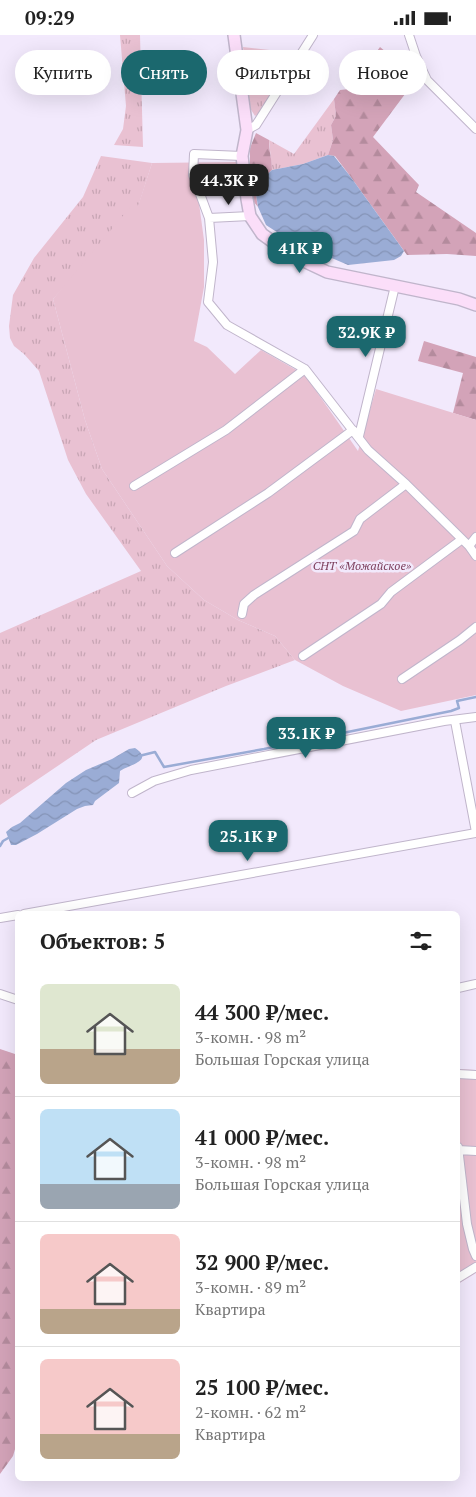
<!DOCTYPE html>
<html lang="ru">
<head>
<meta charset="utf-8">
<style>
  body { margin:0; font-family:"PT Serif",serif; background:#f6f6f6; color:#222; height:100vh; display:flex; flex-direction:column; font-size:19px; white-space:nowrap }
  * { box-sizing:border-box; margin:0 }
  p { font-size:16px; color:#767676 }
  .icon { flex:none; width:28px; height:28px; fill:none; stroke:currentColor; stroke-width:2; stroke-linecap:round; stroke-linejoin:round }
  .map { position:relative; flex:1; overflow:hidden }
  .side { position:absolute; left:15px; top:876px; width:445px; height:570px; display:flex; flex-direction:column; background:#fff; border-radius:8px; box-shadow:0 5px 20px #0002 }
  .side>* { flex:none }
  .banner { position:absolute; left:15px; top:15px; width:446px; height:45px; display:flex; gap:10px }
  .price { position:absolute; translate:-50% -42px; padding:0 11px; border-radius:10px; background:#1b686e; color:#fff; font-size:16px; line-height:32px; filter:drop-shadow(0 1px 2px #0008) }
  .price::after { content:''; position:absolute; left:50%; top:30px; width:15px; height:11px; margin-left:-8px; background:inherit; clip-path:polygon(0 0,100% 0,50% 100%) }
  .price.on { background:#222; color:#fff }
  ul { padding:0; list-style:none }
  li { display:flex; align-items:center; gap:15px; height:125px; padding:0 25px }
  li+li { border-top:1px solid #e0e0e0 }
  li span { display:grid; place-items:center; flex:none; width:140px; height:100px; border-radius:8px; color:#555 }
  li>.icon { margin-inline-start:auto }
  span .icon { width:60px; height:60px; fill:#fffc; stroke-width:1 }
  li b { font-size:21px }
  h2 { display:flex; justify-content:space-between; align-items:center; height:60px; padding:0 25px; font-size:21px }
  .tag { padding:0 18px; border-radius:22px; background:#fff; box-shadow:0 5px 20px #0002; font-size:18px; line-height:45px }
  .tag.on { background:#1b686e; color:#fff }
  .status { display:flex; justify-content:space-between; align-items:center; height:35px; padding:0 25px; background:#fff; direction:ltr }
  .status svg { height:14px; fill:currentColor }
  .map>svg:first-child { display:block }
  .grass { fill:url(#grass-tufts) }
  .forest { fill:url(#forest-firs) }
  .garden { fill:#e9c1d2 }
  .water { fill:url(#water-waves) }
  .lines { fill:none; stroke-linecap:round; stroke-linejoin:round }
  .stream { stroke:#9aacd5; stroke-width:2.5 }
  .street-casing { stroke:#c0b5cb; stroke-width:10 }
  .secondary-casing { stroke:#c0b5cb; stroke-width:14 }
  .street { stroke:#fff; stroke-width:8 }
  .secondary { stroke:#fbdef9; stroke-width:11 }
  .labels { text-anchor:middle; dominant-baseline:central; stroke-width:5; stroke-linejoin:round; paint-order:stroke }
  .park-label { font-size:12px; font-style:italic; fill:#7e405e; stroke:#f2e9fc }
</style>
</head>
<body>
<div class="status"><b>09:29</b><svg viewBox="0 0 49 12"><path d="M0 12V9h3v3zM5 12V6h3v6zM10 12V3h3v9zM15 12V0h3v12zM26 1h20v11H26zM47 4h2v5h-2z"/></svg></div>
<div class="map">
<svg width="476" height="1462" viewBox="0 0 476 1462">
  <defs>
    <pattern id="grass-tufts" width="24" height="20" patternUnits="userSpaceOnUse" patternTransform="scale(1.25)"><rect width="24" height="20" fill="#e9c1d2"/><path d="M3 7l-1-3M5 7V3M7 7l1-3M15 17l-1-3M17 17v-4M19 17l1-3" fill="none" stroke="#c7a5b4"/></pattern>
    <pattern id="forest-firs" width="22" height="20" patternUnits="userSpaceOnUse" patternTransform="scale(1.25)"><rect width="22" height="20" fill="#d3a3b8"/><path d="M5 1l3.5 6h-7zM16 11l3.5 6h-7z" fill="#b48b9d"/></pattern>
    <pattern id="water-waves" width="16" height="10" patternUnits="userSpaceOnUse" patternTransform="scale(1.25)"><rect width="16" height="10" fill="#9aacd5"/><path d="M0 5q4-4 8 0t8 0" fill="none" stroke="#8493b6"/></pattern>
  </defs>
  <rect width="100%" height="100%" fill="#f2e9fc"/>
  <path class="grass" d="M120,0H140L143,112L114,110L123,94L126,71Z
    M243,12L297,18L258,79L255,81L250,73L249,66Z
    M334,64L336,81L331,90L333,105L328,120L303,129L272,135L269,105L294,119Z
    M101,121L152,128L138,172L53,264L85,385L102,434L167,531L204,565L238,585L275,601L295,625L226,651L96,705L0,770V598L141,536L86,459L68,425L39,336L24,319L14,311L10,303L9,291L13,260L34,223L83,162Z"/>
  <path class="forest" d="M380,12L417,43L373,102L419,150L416,157L476,198V221L447,219L407,220L350,141L335,121L328,120L333,105L331,90L336,81L334,64L340,55L350,54Z
    M256,98L269,105C269,116 272,125 272,135C258,148 254,152 258,172L252,165L250,142V113Z
    M424,306L476,322V385L453,378L463,338L418,326Z
    M0,1014L18,1020V1404L13,1421L0,1439Z"/>
  <path class="garden" d="M237,127L241,160L198,161L204,205V252L194,306L207,312L235,339L261,315L305,340L358,416L376,354L476,385V660L401,676L343,651L295,625L275,601L238,585L204,565L167,531L102,434L85,385L53,264L132,170L138,171L152,128Z
    M458,1034L476,1035V1238L458,1249Z"/>
  <path class="water" d="M328,120L334,121L350,141L404,216L401,221L394,225L348,230L313,215L305,208L283,201L266,190L258,172L256,159L259,147L272,135L303,129Z
    M135,713C155,726 128,730 120,736L119,748L95,766L93,770L85,771L77,774L37,799L16,810H11L6,797L12,792L20,788L66,748L86,735L112,724L129,714Z"/>
  <g class="lines">
    <path class="stream" d="M139,721L155,717L164,732L264,714L451,676L459,673L457,666L476,662
      M0,811L3,806L10,802"/>
    <defs>
      <path id="street" d="M409,0L416,21L427,45L476,94
        M247,95L256,90L313,0
        M242,121L194,119L193,140L209,183L213,227L208,267L227,290L305,334L368,415L406,449L469,511L476,521
        M209,183L250,181
        M359,401L395,251
        M134,451L226,395L305,334
        M469,511L476,502
        M175,518L268,458L353,395
        M242,579L244,569L254,560L354,496L360,484L406,449
        M303,621L381,569L391,557L461,505
        M402,644L460,605L476,592
        M455,686L476,797
        M132,758L154,746L191,735L444,686L476,682
        M24,879L476,798
        M0,883L18,880
        M458,953L476,949
        M0,959L18,965
        M458,1039L476,1040
        M458,1112L467,1189L473,1214L476,1221
        M458,1115L476,1116
        M458,1243L476,1232"/>
      <path id="secondary" d="M234,0L247,95L242,121L247,164L250,181L262,199L291,220L327,237L459,264L476,270"/>
    </defs>
    <use href="#street" class="street-casing"/>
    <use href="#secondary" class="secondary-casing"/>
    <use href="#street" class="street"/>
    <use href="#secondary" class="secondary"/>
  </g>
  <g class="labels">
    <g class="park-label">
      <text x="362" y="530">СНТ «Можайское»</text>
    </g>
  </g>
</svg>
<b class="price on" style="left:229px;top:171px">44.3K ₽</b>
<b class="price" style="left:300px;top:239px">41K ₽</b>
<b class="price" style="left:366px;top:323px">32.9K ₽</b>
<b class="price" style="left:306px;top:724px">33.1K ₽</b>
<b class="price" style="left:248px;top:827px">25.1K ₽</b>
<div class="banner">
<a class="tag">Купить</a>
<a class="tag on">Снять</a>
<a class="tag">Фильтры</a>
<a class="tag">Новое</a>
</div>
<section class="side">
<h2>Объектов: 5<svg class="icon" aria-label="filters" viewBox="0 0 24 24"><path d="M4 7h16M4 17h16"/><circle cx="9" cy="7" r="2"/><circle cx="15" cy="17" r="2"/></svg></h2>
<ul>
<li><span style="background:linear-gradient(#dfe7d0 65%,#b9a48a 0)"><svg class="icon" aria-label="home" viewBox="0 0 24 24"><path d="M3 11l9-7 9 7M6 9v11h12V9"/></svg></span><div><b>44 300 ₽/мес.</b><p>3-комн. · 98 m²</p><p>Большая Горская улица</p></div></li>
<li><span style="background:linear-gradient(#bfe0f5 75%,#9aa5b1 0)"><svg class="icon" aria-label="home" viewBox="0 0 24 24"><path d="M3 11l9-7 9 7M6 9v11h12V9"/></svg></span><div><b>41 000 ₽/мес.</b><p>3-комн. · 98 m²</p><p>Большая Горская улица</p></div></li>
<li><span style="background:linear-gradient(#f6c9c9 75%,#b9a48a 0)"><svg class="icon" aria-label="home" viewBox="0 0 24 24"><path d="M3 11l9-7 9 7M6 9v11h12V9"/></svg></span><div><b>32 900 ₽/мес.</b><p>3-комн. · 89 m²</p><p>Квартира</p></div></li>
<li><span style="background:linear-gradient(#f6c9c9 75%,#b9a48a 0)"><svg class="icon" aria-label="home" viewBox="0 0 24 24"><path d="M3 11l9-7 9 7M6 9v11h12V9"/></svg></span><div><b>25 100 ₽/мес.</b><p>2-комн. · 62 m²</p><p>Квартира</p></div></li>
</ul>
</section>
</div>
</body>
</html>
